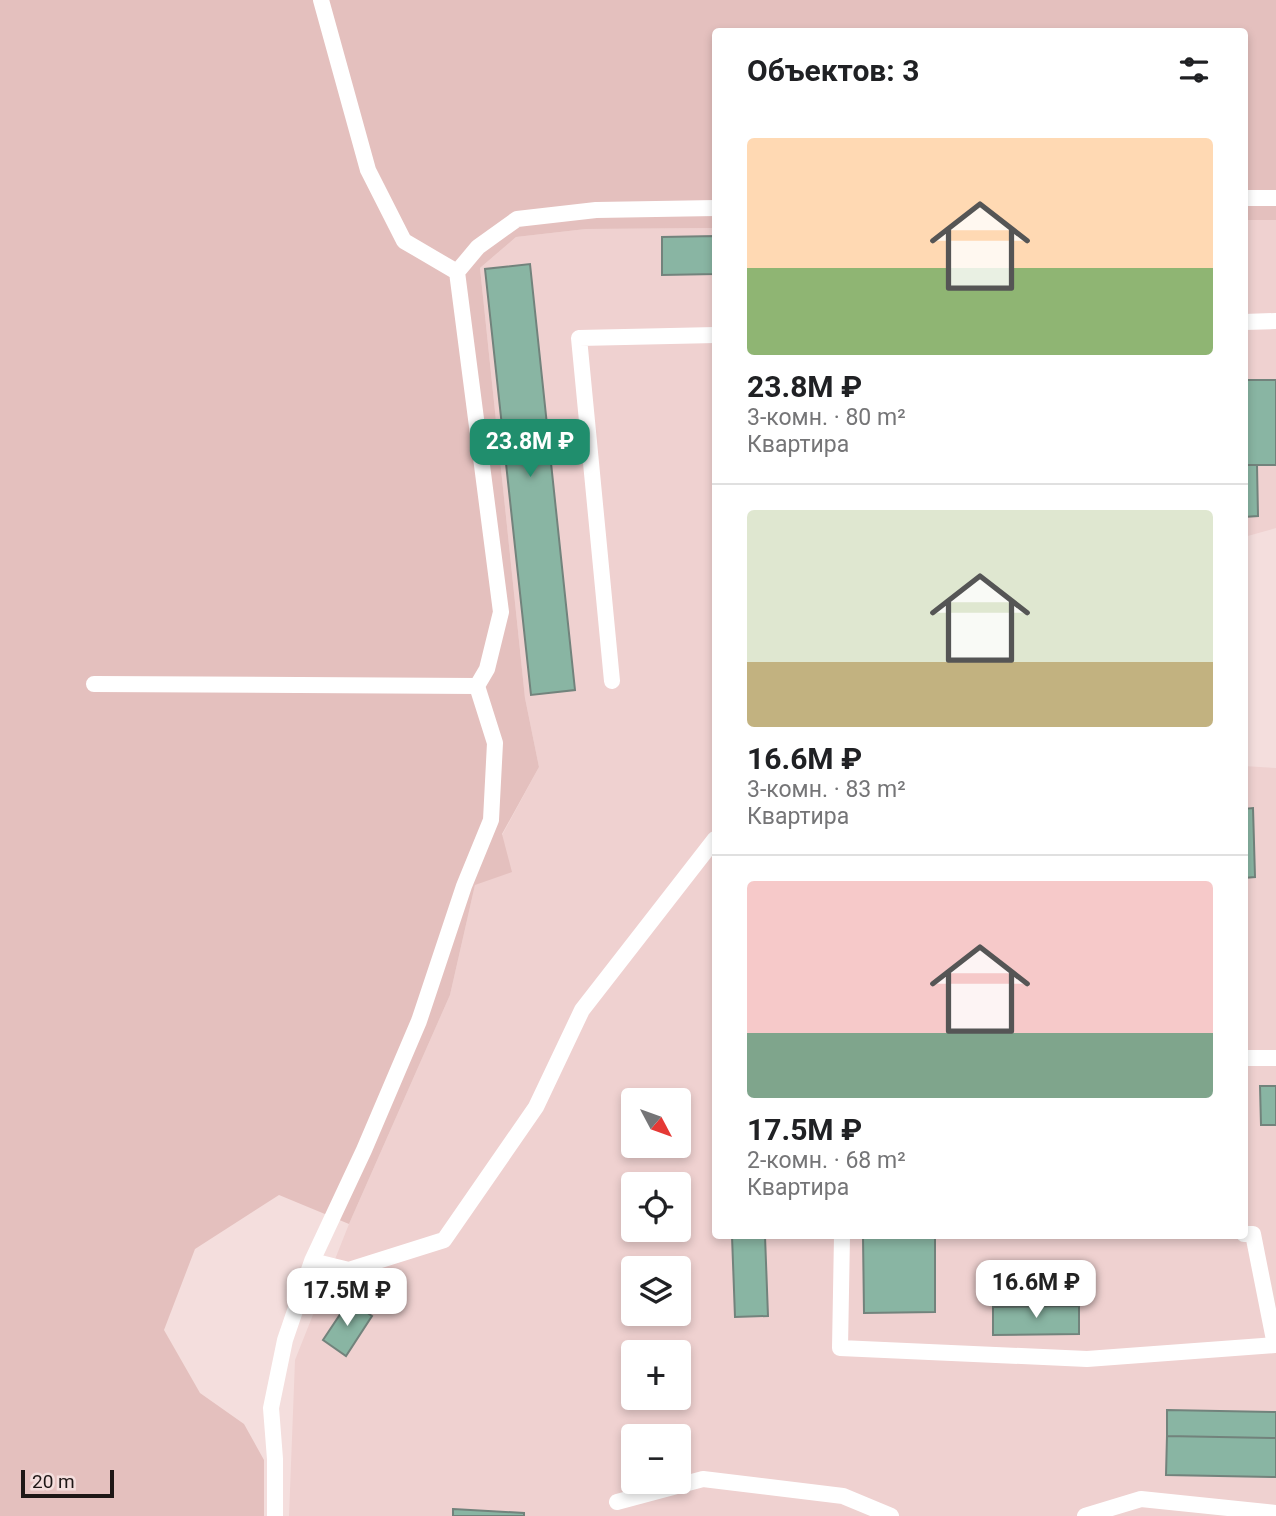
<!DOCTYPE html>
<html lang="ru">
<head>
<meta charset="utf-8">
<style>
  body { margin:0; font-family:Roboto,sans-serif; background:#f2f2f2; color:#202124; height:100vh; display:flex; flex-direction:column; font-size:26px; white-space:nowrap }
  * { box-sizing:border-box; margin:0 }
  p { font-size:23px; color:#757577 }
  .icon { flex:none; width:38px; height:38px; fill:none; stroke:currentColor; stroke-width:2; stroke-linecap:round; stroke-linejoin:round }
  .map { position:relative; flex:1; overflow:hidden }
  .sheet { position:absolute; left:712px; top:28px; width:536px; height:1211px; display:flex; flex-direction:column; background:#fff; border-radius:7px; box-shadow:0 4px 10px #0003 }
  .sheet>* { flex:none }
  .needle { width:46px; rotate:131deg }
  .controls { position:absolute; left:621px; top:1088px; display:grid; gap:14px }
  .controls a { display:grid; place-items:center; width:70px; height:70px; border-radius:7px; background:#fff; box-shadow:0 4px 10px #0003; font-size:35px }
  .scale { position:absolute; left:21px; bottom:18px; width:93px; box-sizing:border-box; padding-left:7px; border:4px solid #1e1716; border-top:0; font-size:19px; line-height:24px; white-space:nowrap; color:#1e1716; -webkit-text-stroke:5px #f4dedd; paint-order:stroke }
  .price { position:absolute; translate:-50% -60px; padding:0 16px; border-radius:14px; background:#fff; color:#222; font-size:23px; line-height:46px; filter:drop-shadow(0 2px 4px #0008) }
  .price::after { content:''; position:absolute; left:50%; top:42px; width:21px; height:16px; margin-left:-10px; background:inherit; clip-path:polygon(0 0,100% 0,50% 100%) }
  .price.on { background:#208e6d; color:#fff }
  ul { padding:0; list-style:none }
  li { display:grid; align-content:center; gap:14px; height:371px; padding:0 35px }
  li+li { border-top:2px solid #e0e0e0 }
  li span { display:grid; place-items:center; height:217px; border-radius:7px; color:#555 }
  li>.icon { margin-inline-start:auto }
  span .icon { width:126px; height:126px; fill:#fffc; stroke-width:1 }
  li b { font-size:30px }
  h2 { display:flex; justify-content:space-between; align-items:center; height:84px; padding:0 35px; font-size:30px }
  .map>svg:first-child { display:block }
  .built { fill:#efd1d0; fill-rule:evenodd }
  .green { fill:#e4c0be }
  .building { fill:#89b5a3; stroke:#72837c; stroke-width:2 }
  .lines { fill:none; stroke-linecap:round; stroke-linejoin:round }
  .lane { stroke:#fff; stroke-width:16 }
</style>
</head>
<body>
<div class="map">
<svg width="1276" height="1516" viewBox="0 0 1276 1516">
  <rect width="100%" height="100%" fill="#f4dedd"/>
  <path class="built" d="M1244,220H1276V528L1244,537Z
    M716,228V1236H1244V766L1276,768V1516H289L295,1360L349,1224L450,995L475,885L539,767L525,698L480,268L516,237L586,229ZM634,1101H679V1146H634ZM634,1185H679V1230H634ZM634,1269H679V1314H634ZM634,1353H679V1398H634ZM634,1437H679V1482H634Z"/>
  <path class="green" d="M0,0H1276V220H1244V32H716V228L586,229L516,237L480,268L525,698L539,767L502,834L512,872L475,885L450,995L349,1224L279,1195L195,1249L164,1330L200,1393L244,1424L264,1460V1516H0Z"/>
  <path class="building" d="M716,236V274L662,275V237Z
    M530,264L575,690L531,695L485,269Z
    M1244,380H1276V465H1244Z
    M1244,465H1257L1258,516L1244,517Z
    M1253,808L1255,877L1244,878V809Z
    M1260,1086H1276V1125H1261Z
    M732,1236H765L768,1316L735,1317Z
    M863,1236H935V1312L864,1313Z
    M349,1301L372,1316L346,1356L323,1340Z
    M1079,1306V1334L993,1335V1307Z
    M1167,1410L1276,1412V1438L1167,1436Z
    M1167,1436L1276,1438V1477L1166,1475Z
    M453,1509L524,1513V1516H453Z"/>
  <g class="lines">
    <path class="lane" d="M321,0L368,170L404,241L457,272L478,247L517,219L596,210L716,208
      M1244,198H1276
      M1244,322L1276,321
      M612,681L579,338L716,335
      M94,684L477,686
      M1244,1058H1276
      M842,1236L840,1348L1087,1359L1275,1345L1253,1234H1244
      M312,1261L349,1270L444,1240L536,1107L582,1010L715,839
      M617,1502L703,1479L843,1496L891,1516
      M275,1516V1459L271,1408L285,1340L312,1261L364,1150L419,1021L464,886L491,820L495,743L477,686L487,669L501,612L457,272
      M1085,1516L1141,1499L1276,1513"/>
  </g>
</svg>
<div class="controls">
<a><svg class="needle" viewBox="-14 -14 28 28"><path d="M0-13l5 13h-10z" fill="#e53935"/><path d="M0 13l5-13h-10z" fill="#757577"/></svg></a>
<a><svg class="icon" aria-label="locate" viewBox="0 0 24 24"><circle cx="12" cy="12" r="6"/><path d="M12 2v4M12 18v4M2 12h4M18 12h4"/></svg></a>
<a><svg class="icon" aria-label="layers" viewBox="0 0 24 24"><path d="M12 4l9 5-9 5-9-5zM3 14l9 5 9-5"/></svg></a>
<a>+</a>
<a>−</a>
</div>
<div class="scale">20 m</div>
<b class="price on" style="left:530px;top:479px">23.8M ₽</b>
<b class="price" style="left:1036px;top:1320px">16.6M ₽</b>
<b class="price" style="left:347px;top:1328px">17.5M ₽</b>
<section class="sheet">
<h2>Объектов: 3<svg class="icon" aria-label="filters" viewBox="0 0 24 24"><path d="M4 7h16M4 17h16"/><circle cx="9" cy="7" r="2"/><circle cx="15" cy="17" r="2"/></svg></h2>
<ul>
<li><span style="background:linear-gradient(#ffd9b3 60%,#8fb573 0)"><svg class="icon" aria-label="home" viewBox="0 0 24 24"><path d="M3 11l9-7 9 7M6 9v11h12V9"/></svg></span><div><b>23.8M ₽</b><p>3-комн. · 80 m²</p><p>Квартира</p></div></li>
<li><span style="background:linear-gradient(#dfe7d0 70%,#c2b280 0)"><svg class="icon" aria-label="home" viewBox="0 0 24 24"><path d="M3 11l9-7 9 7M6 9v11h12V9"/></svg></span><div><b>16.6M ₽</b><p>3-комн. · 83 m²</p><p>Квартира</p></div></li>
<li><span style="background:linear-gradient(#f6c9c9 70%,#7fa58c 0)"><svg class="icon" aria-label="home" viewBox="0 0 24 24"><path d="M3 11l9-7 9 7M6 9v11h12V9"/></svg></span><div><b>17.5M ₽</b><p>2-комн. · 68 m²</p><p>Квартира</p></div></li>
</ul>
</section>
</div>
</body>
</html>
